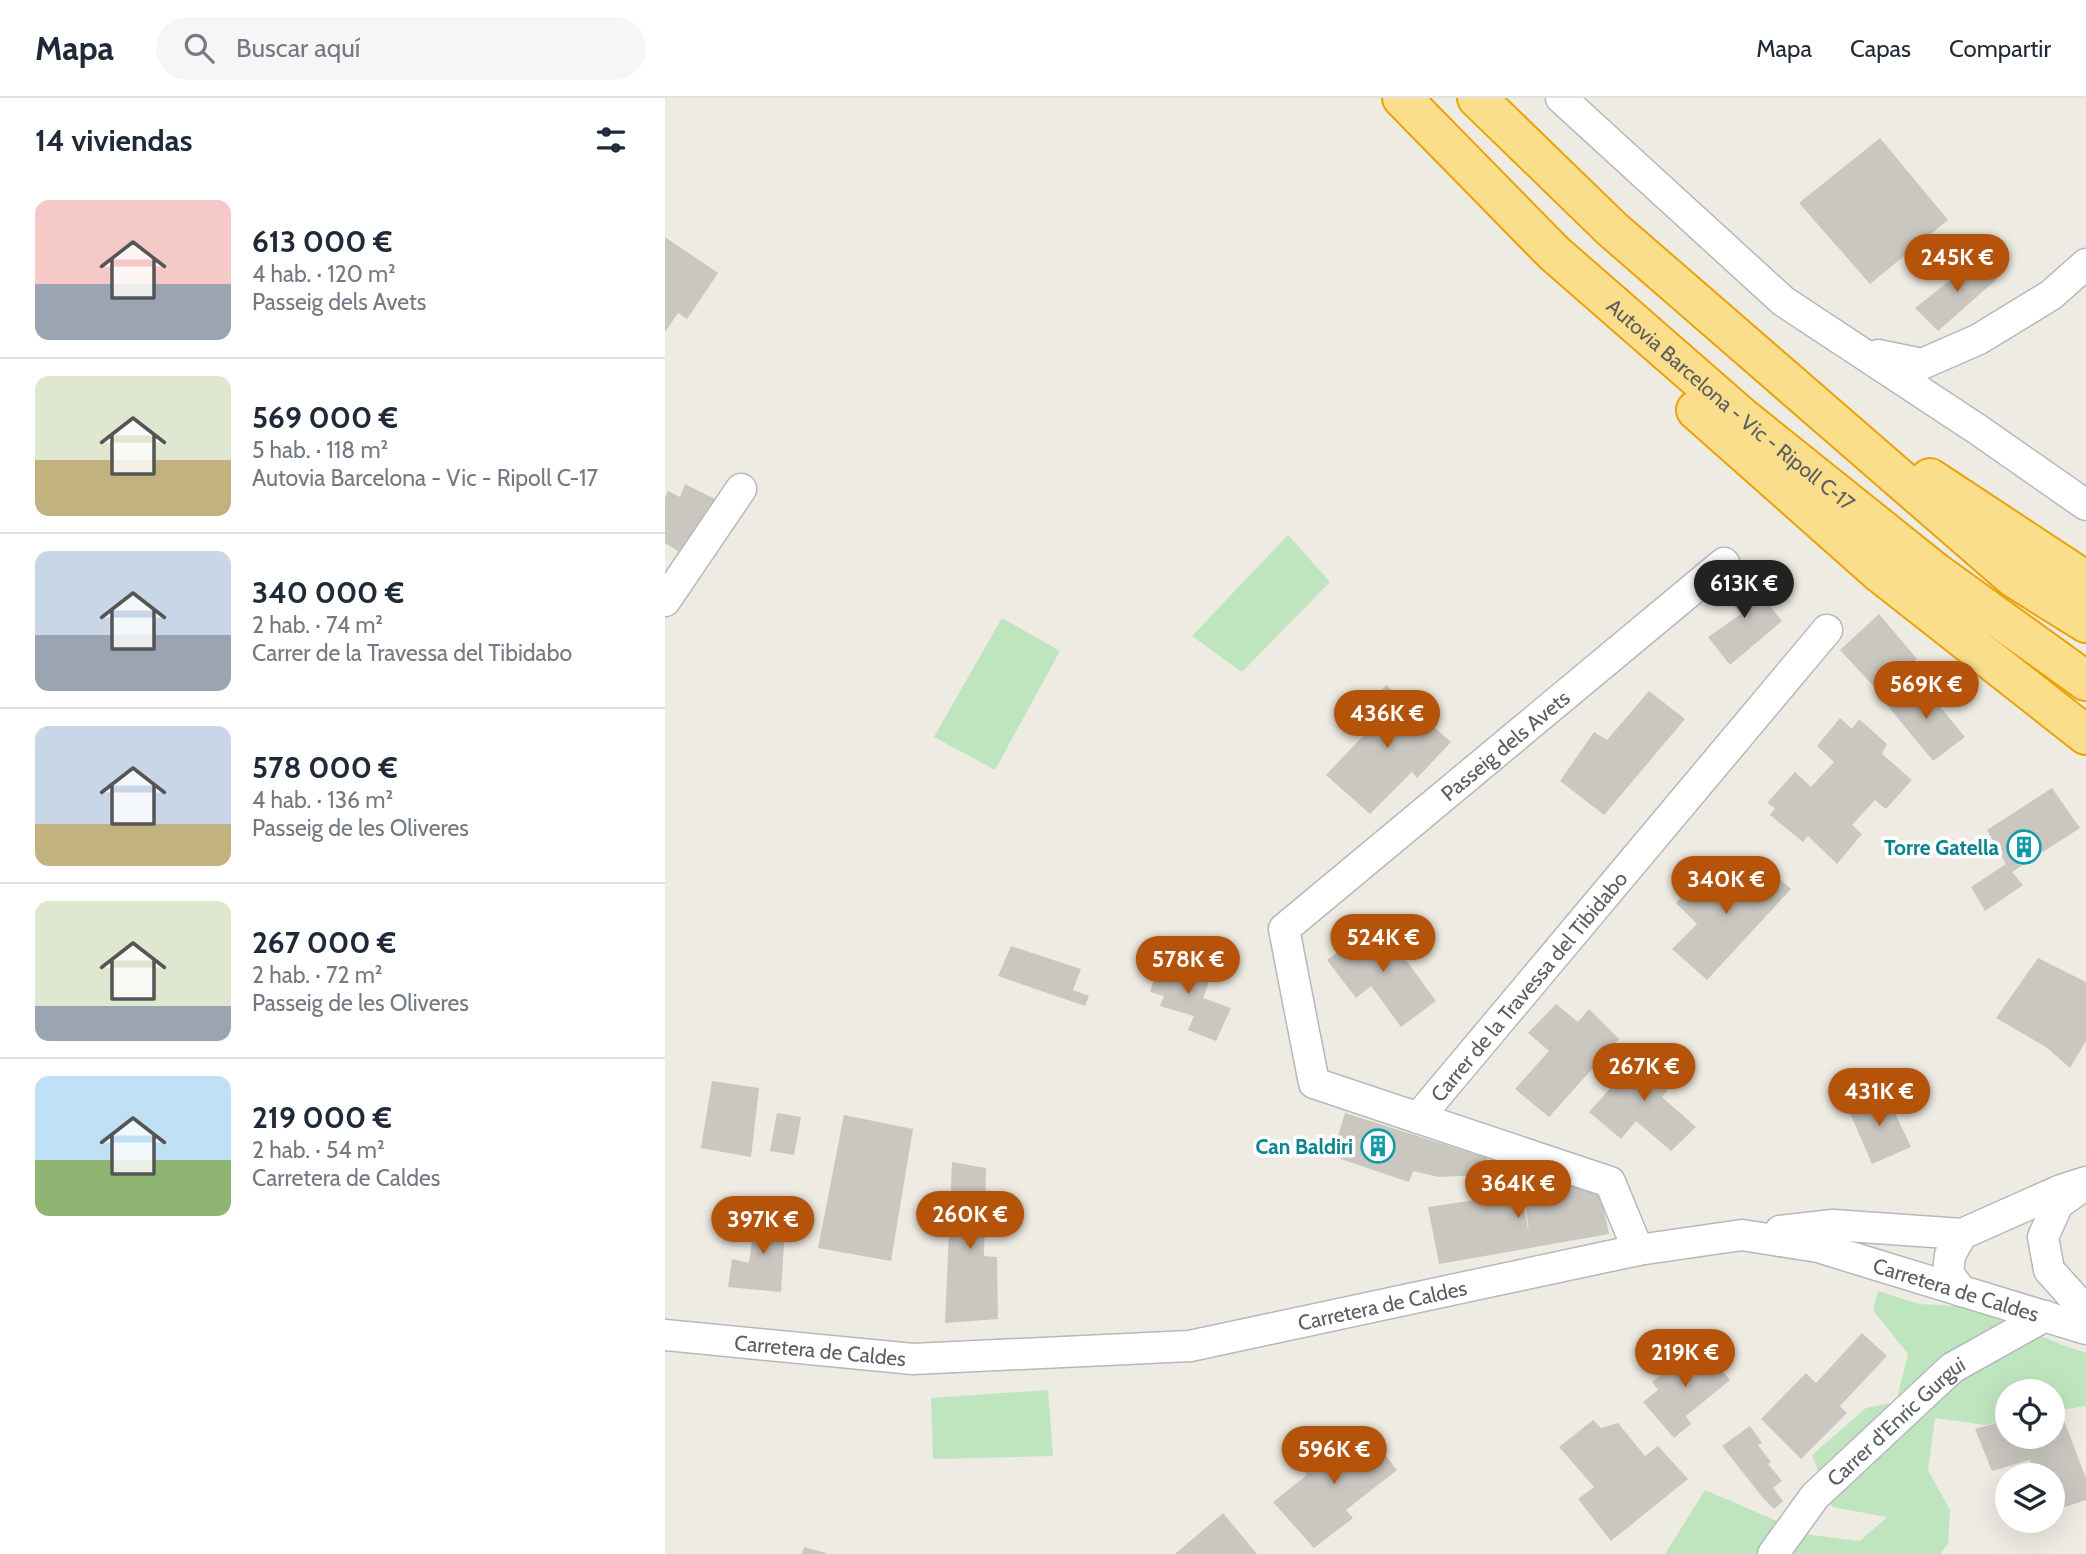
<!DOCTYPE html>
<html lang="es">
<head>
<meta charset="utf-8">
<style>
  body { margin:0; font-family:Cabin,sans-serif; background:#f6f6f7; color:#1f2937; height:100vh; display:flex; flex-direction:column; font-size:26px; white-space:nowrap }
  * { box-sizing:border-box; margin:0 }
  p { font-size:23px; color:#747a83 }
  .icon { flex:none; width:38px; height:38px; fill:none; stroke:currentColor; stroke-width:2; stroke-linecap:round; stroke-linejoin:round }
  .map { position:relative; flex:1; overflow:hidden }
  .panel { display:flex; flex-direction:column; background:#fff; width:665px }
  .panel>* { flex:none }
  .tools { position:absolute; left:1330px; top:1281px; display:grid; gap:14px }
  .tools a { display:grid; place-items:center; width:70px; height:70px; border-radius:50%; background:#fff; box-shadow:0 7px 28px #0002; font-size:35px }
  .price { position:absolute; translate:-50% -60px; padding:0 16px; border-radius:24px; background:#b45309; color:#fff; font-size:23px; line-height:46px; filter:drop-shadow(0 2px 4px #0008) }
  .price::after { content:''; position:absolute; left:50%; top:42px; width:21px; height:16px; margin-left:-10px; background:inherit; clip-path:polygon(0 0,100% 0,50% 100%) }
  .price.selected { background:#222; color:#fff }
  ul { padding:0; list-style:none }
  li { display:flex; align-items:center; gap:21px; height:175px; padding:0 35px }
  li+li { border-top:2px solid #e0e1e3 }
  li span { display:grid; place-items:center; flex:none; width:196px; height:140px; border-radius:14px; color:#555 }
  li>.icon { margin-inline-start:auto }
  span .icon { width:84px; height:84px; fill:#fffc; stroke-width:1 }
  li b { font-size:30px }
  h2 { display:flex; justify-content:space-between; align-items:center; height:84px; padding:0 35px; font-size:30px }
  header { display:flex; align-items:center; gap:42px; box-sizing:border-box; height:98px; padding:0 35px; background:#fff; border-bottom:2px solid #e0e1e3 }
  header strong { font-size:33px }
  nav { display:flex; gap:38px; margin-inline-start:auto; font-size:24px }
  .search { width:490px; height:63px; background:#f6f6f7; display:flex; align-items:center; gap:18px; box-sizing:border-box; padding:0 24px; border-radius:38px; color:#747a83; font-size:26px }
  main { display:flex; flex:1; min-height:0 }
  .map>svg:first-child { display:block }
  .green { fill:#bfe5be }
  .building { fill:#cac7c1 }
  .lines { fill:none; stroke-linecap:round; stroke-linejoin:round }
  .minor-casing { stroke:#b5b8bc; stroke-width:33 }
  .highway-casing { stroke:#eca203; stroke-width:42 }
  .minor { stroke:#fff; stroke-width:30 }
  .highway { stroke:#fbde8b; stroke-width:38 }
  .labels { text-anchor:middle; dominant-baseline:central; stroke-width:7; stroke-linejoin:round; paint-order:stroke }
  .street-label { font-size:21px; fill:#5a5e63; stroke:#fff }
  .culture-label { font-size:21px; font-weight:bold; fill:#0d838f; stroke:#fff; text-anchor:end }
</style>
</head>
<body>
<header>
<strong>Mapa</strong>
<div class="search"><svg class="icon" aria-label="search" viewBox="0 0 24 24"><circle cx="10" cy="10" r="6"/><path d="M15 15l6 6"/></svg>Buscar aquí</div>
<nav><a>Mapa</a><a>Capas</a><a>Compartir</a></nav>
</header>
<main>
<section class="panel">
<h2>14 viviendas<svg class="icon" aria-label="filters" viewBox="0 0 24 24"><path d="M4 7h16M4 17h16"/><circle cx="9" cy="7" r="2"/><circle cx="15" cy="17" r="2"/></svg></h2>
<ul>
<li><span style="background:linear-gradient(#f6c9c9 60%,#9aa5b1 0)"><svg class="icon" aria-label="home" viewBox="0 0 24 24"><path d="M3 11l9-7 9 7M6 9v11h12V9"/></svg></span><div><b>613 000 €</b><p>4 hab. · 120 m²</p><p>Passeig dels Avets</p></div></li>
<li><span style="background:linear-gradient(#dfe7d0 60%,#c2b280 0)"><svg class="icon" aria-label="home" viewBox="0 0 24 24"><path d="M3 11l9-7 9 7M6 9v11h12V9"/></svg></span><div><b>569 000 €</b><p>5 hab. · 118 m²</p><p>Autovia Barcelona - Vic - Ripoll C-17</p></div></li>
<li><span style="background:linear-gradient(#c9d6e8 60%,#9aa5b1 0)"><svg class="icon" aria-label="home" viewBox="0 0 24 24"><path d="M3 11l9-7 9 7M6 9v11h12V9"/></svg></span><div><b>340 000 €</b><p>2 hab. · 74 m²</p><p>Carrer de la Travessa del Tibidabo</p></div></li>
<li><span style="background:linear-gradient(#c9d6e8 70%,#c2b280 0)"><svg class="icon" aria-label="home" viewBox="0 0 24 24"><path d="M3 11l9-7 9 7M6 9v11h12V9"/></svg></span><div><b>578 000 €</b><p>4 hab. · 136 m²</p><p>Passeig de les Oliveres</p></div></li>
<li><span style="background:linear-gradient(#dfe7d0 75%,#9aa5b1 0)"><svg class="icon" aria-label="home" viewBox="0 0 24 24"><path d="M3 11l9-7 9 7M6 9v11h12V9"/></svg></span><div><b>267 000 €</b><p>2 hab. · 72 m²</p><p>Passeig de les Oliveres</p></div></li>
<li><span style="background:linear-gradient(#bfe0f5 60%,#8fb573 0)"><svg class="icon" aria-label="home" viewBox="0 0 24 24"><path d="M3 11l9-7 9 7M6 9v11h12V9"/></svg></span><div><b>219 000 €</b><p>2 hab. · 54 m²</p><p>Carretera de Caldes</p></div></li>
</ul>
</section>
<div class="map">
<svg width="1421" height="1456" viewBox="0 0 1421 1456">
  <rect width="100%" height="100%" fill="#edebe2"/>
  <path class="green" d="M623,437L665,484L577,574L527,538Z
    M337,520L395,553L330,672L269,639Z
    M1213,1193L1254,1206L1309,1209L1395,1246L1421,1255V1308L1388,1313V1293H1342V1323L1320,1327L1270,1320L1263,1372L1285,1412L1283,1446L1275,1456H1000L1040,1392L1145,1437L1195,1443L1222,1419L1167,1409L1147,1357L1201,1310L1231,1304L1243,1256L1208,1212Z
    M383,1292L388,1358L268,1361L266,1300Z"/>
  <path class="building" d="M1215,40L1283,122L1205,186L1134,105Z
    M0,139L53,175L22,221L13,215L0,234Z
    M1313,160L1333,180L1273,233L1250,210Z
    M20,386L54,403L19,457L0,445V400L3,393L15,399Z
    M1077,473L1117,523L1065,567L1043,539L1076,516L1055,492Z
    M1214,516L1252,561L1213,593L1175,552Z
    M1253,582L1300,639L1268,663L1222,607Z
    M721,587L786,644L752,680L747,674L705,716L661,677L698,638L685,627Z
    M984,593L1020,621L939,717L895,683L929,634L942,642Z
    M1175,620L1187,631L1194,621L1222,646L1217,656L1247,682L1221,711L1210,702L1187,727L1197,736L1172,766L1143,738L1138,744L1105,717L1110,710L1102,705L1130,674L1146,689L1169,664L1152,648Z
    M1387,690L1415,730L1347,774L1358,787L1320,813L1306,789L1341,766L1322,732Z
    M1093,762L1126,791L1042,882L1007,851L1032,826L1011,805L1040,774L1063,792Z
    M714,825L771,903L736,929L706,888L691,900L662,862Z
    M346,848L416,871L408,892L424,898L420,908L333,878Z
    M497,853L529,865L527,876L545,881L538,900L566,910L551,943L523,932L529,918L495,908L499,898L485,894Z
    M1373,860L1421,884V943L1405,970L1381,949L1331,920Z
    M891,906L913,924L924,911L954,941L884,1019L850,991L884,953L863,935Z
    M980,951L1013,979L997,999L1031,1029L1006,1053L971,1023L956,1041L924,1014Z
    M47,983L94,990L86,1059L36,1050Z
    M1220,994L1246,1049L1207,1066L1182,1008Z
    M112,1015L136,1019L129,1057L105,1053Z
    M680,1015L822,1060L817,1077L774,1079L748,1073L744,1084L667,1058Z
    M179,1017L248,1031L226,1163L153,1150Z
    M287,1064L321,1070L319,1158L332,1159L333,1221L280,1225Z
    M857,1069L936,1097L944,1136L774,1166L763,1109L857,1095L864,1138Z
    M91,1114L121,1116L116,1194L63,1189L67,1161L84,1165Z
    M1197,1235L1222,1258L1175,1308L1182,1315L1136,1361L1096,1321L1141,1275L1151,1285Z
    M1035,1246L1065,1282L1021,1318L1026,1326L1009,1340L978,1304L993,1292L987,1284Z
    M1393,1307L1421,1380V1402L1388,1413V1377H1371L1365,1362L1327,1373L1310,1331L1342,1322V1339H1388V1309Z
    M928,1322L936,1330L953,1325L980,1358L993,1348L1023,1381L946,1443L913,1401L929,1389L894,1349Z
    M687,1328L704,1349L709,1343L732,1372L681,1412L688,1420L649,1450L608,1404L642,1377L635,1367Z
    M1085,1328L1097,1345L1093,1347L1106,1364L1103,1366L1117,1383L1108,1390L1118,1403L1109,1411L1098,1400L1057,1348Z
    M558,1415L592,1456H510Z
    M139,1449L161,1455V1456H137Z"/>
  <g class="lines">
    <defs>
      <g id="minor">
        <path d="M896,0L1118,203L1312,331L1421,407"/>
        <path d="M1213,257L1257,266L1314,241L1386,197L1421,166"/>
        <path d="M0,503L76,391"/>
        <path id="s1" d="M753,1020L1162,532"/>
        <path d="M1415,1090L1393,1106L1378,1139L1384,1172L1410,1201L1421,1209"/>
        <path d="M1115,1133L1168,1127L1297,1136L1396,1092L1421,1084"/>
        <path id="s2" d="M973,1152L945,1084L649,985L619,831L1059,465"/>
        <path d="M1296,1193L1283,1175L1285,1157L1297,1136"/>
        <path id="s3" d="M0,1237L248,1261L525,1248L973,1152L1077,1137L1153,1149L1421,1231"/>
        <path id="s4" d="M1108,1456L1150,1398L1287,1270L1380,1218"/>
      </g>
      <g id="highway">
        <path id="s5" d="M737,0L889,155L1078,320L1270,474L1421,583"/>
        <path d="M812,0L947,131L1349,480L1421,525"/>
        <path d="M1031,312L1215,475L1421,637"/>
        <path d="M1265,380L1421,483"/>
      </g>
    </defs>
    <use href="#minor" class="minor-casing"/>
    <use href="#highway" class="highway-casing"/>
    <use href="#minor" class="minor"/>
    <use href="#highway" class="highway"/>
  </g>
  <defs>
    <symbol id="building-ring" viewBox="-11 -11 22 22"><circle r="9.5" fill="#fff" stroke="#0f9aa8" stroke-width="1.5"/><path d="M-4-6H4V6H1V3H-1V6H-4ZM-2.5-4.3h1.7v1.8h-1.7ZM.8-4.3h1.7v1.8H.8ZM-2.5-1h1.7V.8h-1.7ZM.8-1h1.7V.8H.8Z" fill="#0f9aa8"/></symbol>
  </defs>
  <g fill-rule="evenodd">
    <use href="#building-ring" x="1340" y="730" width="38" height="38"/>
    <use href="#building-ring" x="694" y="1029" width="38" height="38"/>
  </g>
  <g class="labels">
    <g class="street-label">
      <text stroke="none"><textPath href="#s5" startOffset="450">Autovia Barcelona - Vic - Ripoll C-17</textPath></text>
      <text stroke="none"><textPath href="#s2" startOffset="830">Passeig dels Avets</textPath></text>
      <text stroke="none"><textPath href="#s1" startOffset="172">Carrer de la Travessa del Tibidabo</textPath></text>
      <text stroke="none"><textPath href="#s3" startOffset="1311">Carretera de Caldes</textPath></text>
      <text stroke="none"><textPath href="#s3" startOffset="723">Carretera de Caldes</textPath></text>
      <text stroke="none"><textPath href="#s3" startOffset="156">Carretera de Caldes</textPath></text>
      <text stroke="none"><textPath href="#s4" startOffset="182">Carrer d'Enric Gurgui</textPath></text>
    </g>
    <g class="culture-label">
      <text x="1334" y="749">Torre Gatella</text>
      <text x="688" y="1048">Can Baldiri</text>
    </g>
  </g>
</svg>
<div class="tools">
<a><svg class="icon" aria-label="locate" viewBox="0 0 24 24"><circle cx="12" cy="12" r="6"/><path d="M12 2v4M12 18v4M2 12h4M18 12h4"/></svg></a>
<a><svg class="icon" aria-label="layers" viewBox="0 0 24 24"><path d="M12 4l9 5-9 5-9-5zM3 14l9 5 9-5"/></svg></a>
</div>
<b class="price" style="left:1292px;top:196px">245K €</b>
<b class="price selected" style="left:1079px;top:522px">613K €</b>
<b class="price" style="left:1261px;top:623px">569K €</b>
<b class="price" style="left:722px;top:652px">436K €</b>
<b class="price" style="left:1061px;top:818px">340K €</b>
<b class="price" style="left:718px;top:876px">524K €</b>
<b class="price" style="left:523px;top:898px">578K €</b>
<b class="price" style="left:979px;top:1005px">267K €</b>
<b class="price" style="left:1214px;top:1030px">431K €</b>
<b class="price" style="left:853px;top:1122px">364K €</b>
<b class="price" style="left:305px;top:1153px">260K €</b>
<b class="price" style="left:98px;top:1158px">397K €</b>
<b class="price" style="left:1020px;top:1291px">219K €</b>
<b class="price" style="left:669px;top:1388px">596K €</b>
</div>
</main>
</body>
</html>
